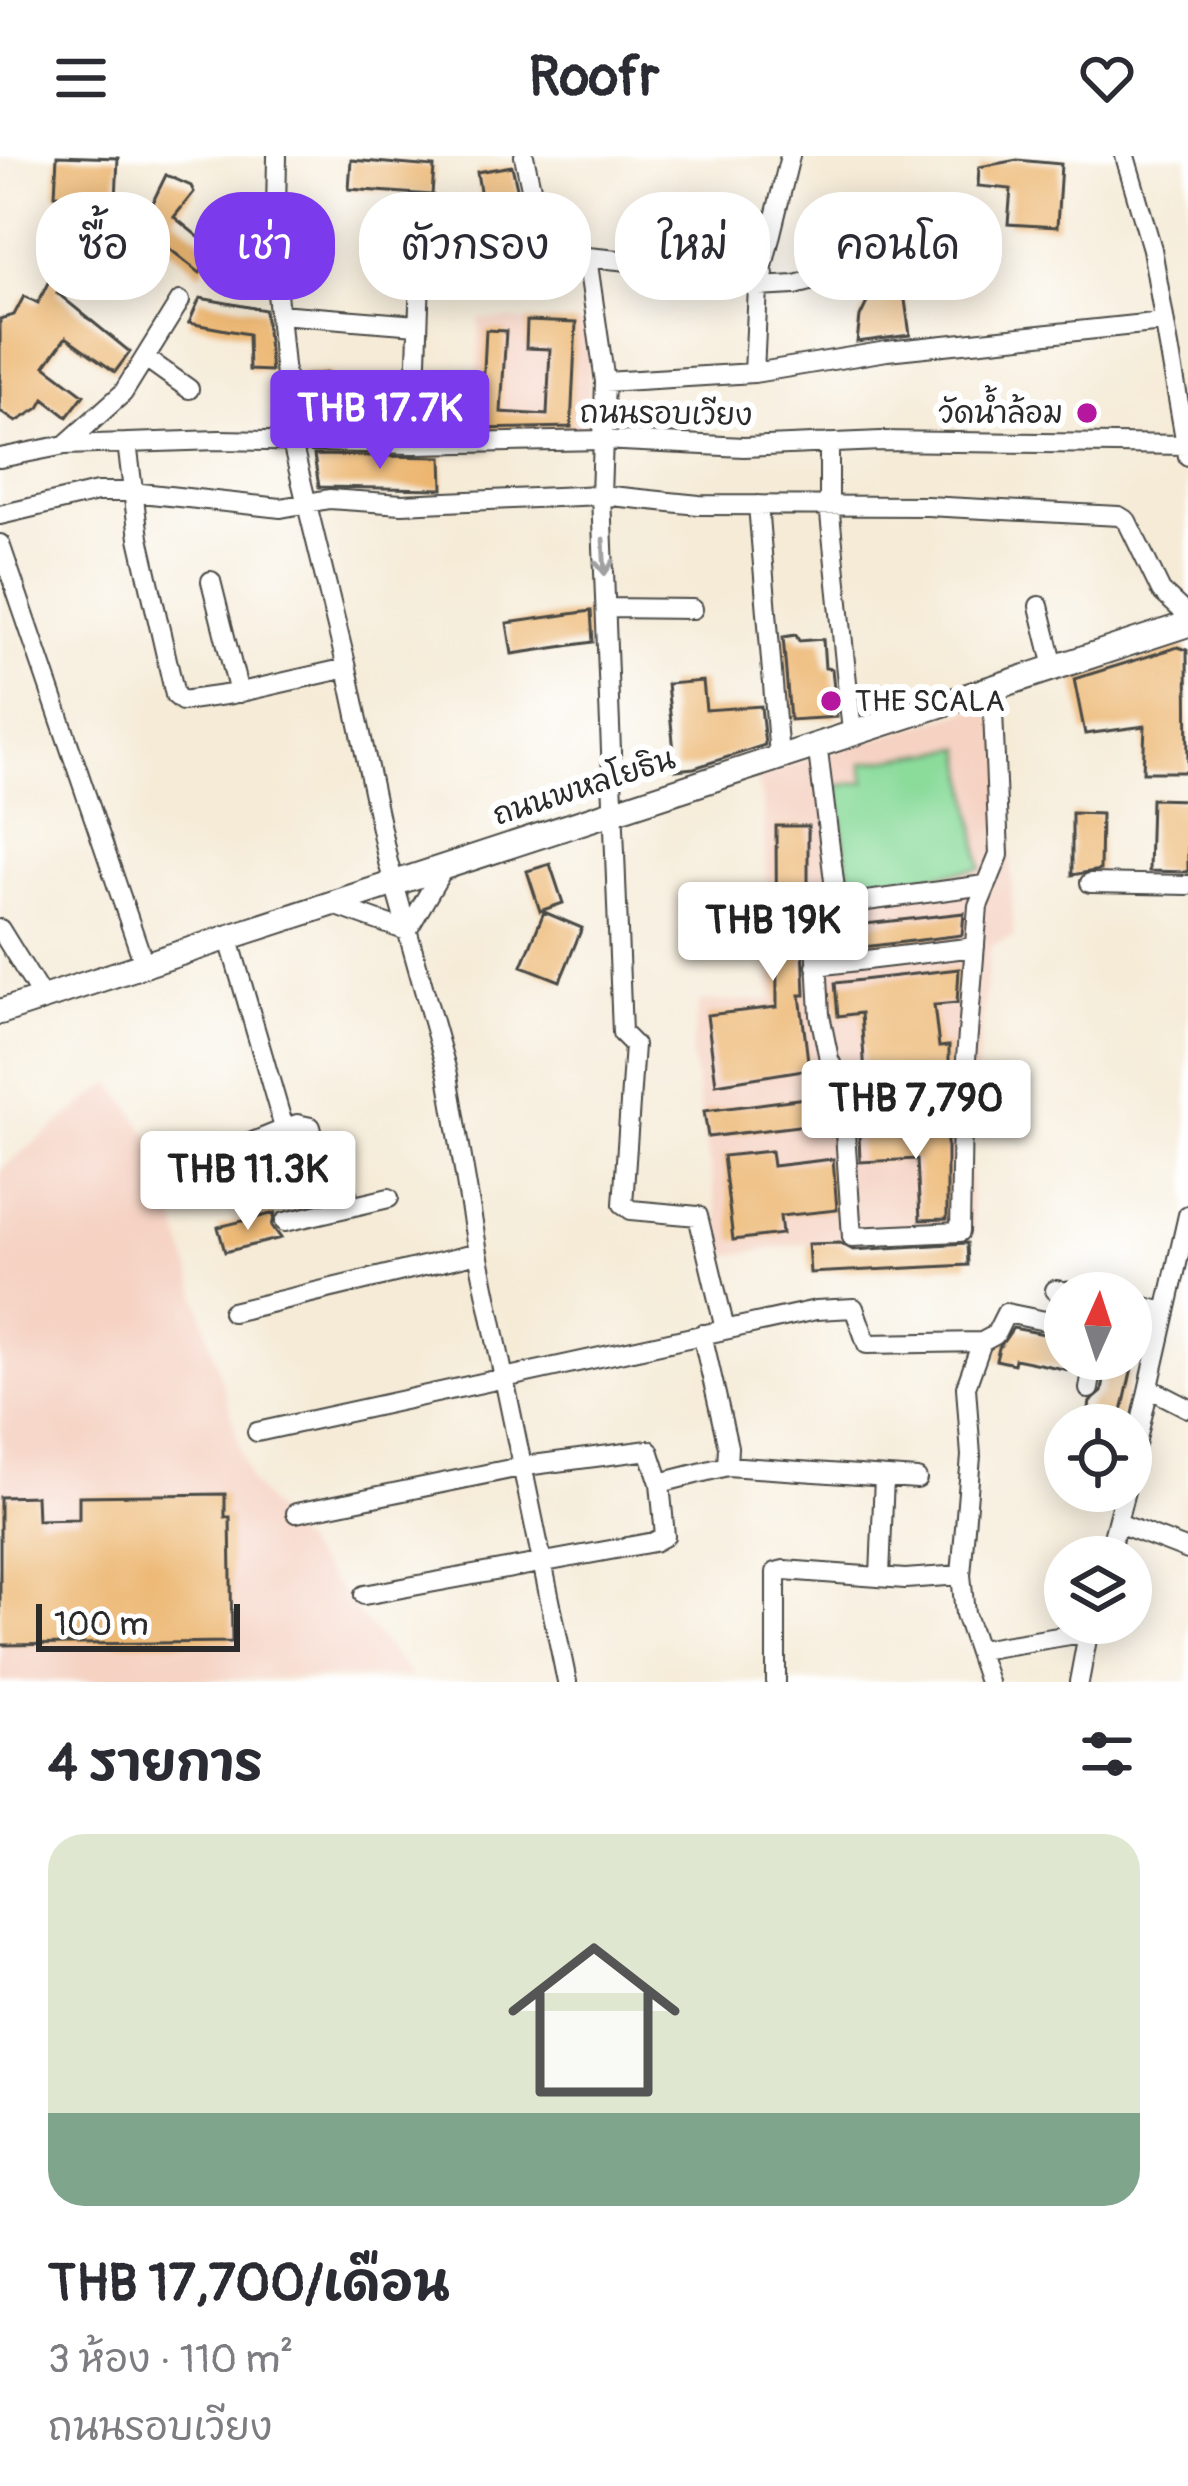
<!DOCTYPE html>
<html lang="th">
<head>
<meta charset="utf-8">
<style>
  body { margin:0; font-family:Pangolin,"Playpen Sans Thai",sans-serif; background:#f7f7f7; color:#2b2b33; height:100vh; display:flex; flex-direction:column; font-size:45px; white-space:nowrap }
  * { box-sizing:border-box; margin:0 }
  p { font-size:39px; color:#7c7c81 }
  .icon { flex:none; width:66px; height:66px; fill:none; stroke:currentColor; stroke-width:2; stroke-linecap:round; stroke-linejoin:round }
  .map { position:relative; height:1526px; overflow:hidden }
  .details { display:flex; flex-direction:column; background:#fff; flex:1 }
  .details>* { flex:none }
  .hud { position:absolute; left:36px; top:36px; width:1116px; height:108px; display:flex; gap:24px }
  .needle { width:78px; rotate:3deg }
  .controls { position:absolute; left:1044px; top:1116px; display:grid; gap:24px }
  .controls a { display:grid; place-items:center; width:108px; height:108px; border-radius:50%; background:#fff; box-shadow:0 6px 30px #0003; font-size:60px }
  .scale { position:absolute; left:36px; bottom:30px; width:204px; box-sizing:border-box; padding-left:12px; border:6px solid #2b2b2b; border-top:0; font-size:33px; line-height:42px; white-space:nowrap; color:#2b2b2b; -webkit-text-stroke:9px #fff; paint-order:stroke }
  .price { position:absolute; translate:-50% -102px; padding:0 27px; border-radius:12px; background:#fff; color:#222; font-size:39px; line-height:78px; filter:drop-shadow(0 3px 6px #0008) }
  .price::after { content:''; position:absolute; left:50%; top:72px; width:36px; height:27px; margin-left:-18px; background:inherit; clip-path:polygon(0 0,100% 0,50% 100%) }
  .price.selected { background:#7c3aed; color:#fff }
  ul { padding:0; list-style:none }
  li { display:grid; align-content:center; gap:24px; height:636px; padding:0 48px }
  li+li { border-top:3px solid #e1e1e2 }
  li span { display:grid; place-items:center; height:372px; border-radius:36px; color:#555 }
  li>.icon { margin-inline-start:auto }
  span .icon { width:216px; height:216px; fill:#fffc; stroke-width:1 }
  li b { font-size:51px }
  h2 { display:flex; justify-content:space-between; align-items:center; height:144px; padding:0 48px; font-size:51px }
  .pill { padding:0 42px; border-radius:48px; background:#fff; box-shadow:0 6px 30px #0003; font-size:42px; line-height:108px }
  .pill.selected { background:#7c3aed; color:#fff }
  header { display:flex; justify-content:space-between; align-items:center; height:156px; padding:0 48px; background:#fff; font-size:54px; font-weight:700 }
  .map>svg:first-child { display:block }
  .built { fill:#f5d2c2 }
  .green { fill:#8bdb9b; stroke:#5b8363; stroke-width:3 }
  .building { fill:#ecb670 }
  .lines { fill:none; stroke-linecap:round; stroke-linejoin:round }
  .minor-casing { stroke:#494845; stroke-width:22 }
  .major-casing { stroke:#494845; stroke-width:28 }
  .minor { stroke:#fff; stroke-width:18 }
  .major { stroke:#fff; stroke-width:24 }
  .oneway { stroke:#a0a0a0 }
  .poi-dot { fill:#b5179e; stroke:#fff; stroke-width:4.5 }
  .labels { text-anchor:middle; dominant-baseline:central; stroke-width:12; stroke-linejoin:round; paint-order:stroke }
  .poi-label { font-size:30px; fill:#2b2b2b; stroke:#fff; text-anchor:end }
  .street-label { font-size:30px; fill:#2b2b2b; stroke:#fff }
</style>
</head>
<body>
<header><svg class="icon" aria-label="menu" viewBox="0 0 24 24"><path d="M4 6h16M4 12h16M4 18h16"/></svg>Roofr<svg class="icon" aria-label="heart" viewBox="0 0 24 24"><path d="M12 20l-8-8c-3-5 5-10 8-4 3-6 11-1 8 4z"/></svg></header>
<div class="map">
<svg width="1188" height="1526" viewBox="0 0 1188 1526">
  <rect width="100%" height="100%" fill="#fff"/>
  <filter id="ink" filterUnits="userSpaceOnUse"><feTurbulence type="fractalNoise" baseFrequency=".00833" numOctaves="2"/><feDisplacementMap in="SourceGraphic" scale="24" xChannelSelector="R" yChannelSelector="G"/><feConvolveMatrix kernelMatrix="1 2 1 2 8 2 1 2 1" color-interpolation-filters="sRGB"/></filter>
  <filter id="wash" filterUnits="userSpaceOnUse"><feTurbulence type="fractalNoise" baseFrequency=".004" numOctaves="4" result="noise"/><feDisplacementMap in="SourceGraphic" scale="48" xChannelSelector="R" yChannelSelector="G"/><feGaussianBlur stdDeviation="2.7" result="paint"/><feColorMatrix in="noise" values="0 0 0 0 0 0 0 0 0 0 0 0 0 0 0 0 0 1.4 0 .05"/><feComposite in="paint" operator="in"/></filter>
  <g filter="url(#wash)">
    <rect width="100%" height="100%" fill="#f5ebd7"/>
    <path class="built" d="M480,163L590,167L588,275L475,274Z
      M1004,544L1014,781L991,790L968,989L974,1079L801,1088L725,1100L691,897L699,846L772,844L763,646L755,620Z
      M112,926L154,986L250,1326L411,1521L0,1526V1014Z"/>
    <path class="green" d="M963,592L981,712L851,731L836,630L865,626L862,607Z"/>
    <g id="blocks">
      <path class="building" d="M57,0L118,2L116,43L99,42V64L57,137L130,196L115,216L66,181L45,210L84,239L67,261L44,243L39,252L16,266L0,255V163L14,159L24,140L38,147L81,60V41L55,39Z
        M351,4L434,11L432,39L349,33Z
        M1017,4L1061,8L1057,71L1008,68L1011,33L978,30L979,11Z
        M512,10L521,49L483,54L477,16Z
        M166,19L191,30L194,36L174,61L201,83L208,76L224,87L200,117L141,70Z
        M904,137L910,179L857,186L860,161L869,142Z
        M200,142L265,154L271,215L249,214L248,178L189,167Z
        M527,165L576,167L571,271L481,273L486,174L506,175L501,256L547,259L550,193L526,192Z
        M328,217L329,230L370,233L367,269H303L298,220Z
        M314,299L442,301L443,333L319,331Z
        M591,455L593,486L512,498L507,467Z
        M796,479L799,485L823,483L825,512L832,513L837,561L790,564L783,481Z
        M1178,491L1187,494L1188,616H1143L1145,570L1085,578L1074,523Z
        M703,525L706,554L761,550L765,589L694,612L676,614L667,528Z
        M1151,643L1188,644V716L1149,715Z
        M1072,657L1101,658L1100,714L1072,719Z
        M776,670H808V751L802,766L805,839H800L809,913L716,928L707,859L777,851Z
        M550,708L563,747L540,755L527,715Z
        M544,756L582,772L560,825L522,810Z
        M964,757L962,779L830,795L829,772Z
        M959,813L957,847L934,849L939,891L949,890V941L867,950L861,857L838,860L835,827Z
        M829,939L831,966L708,981L704,955Z
        M947,969V1063L920,1064L917,1003L860,1006L859,979Z
        M771,995L773,1010L833,1003L837,1054L780,1060L782,1078L733,1084L723,1000Z
        M275,1057L272,1070L281,1082L225,1096L218,1071Z
        M840,1087L853,1094L967,1087L968,1109L810,1117L808,1088Z
        M1013,1172L1065,1182V1203H1080L1078,1216L1015,1203L1014,1208L996,1204L999,1192Z
        M1107,1203H1134L1119,1269L1087,1263L1090,1246L1102,1236Z
        M225,1338V1361H230L232,1486L0,1489V1341L36,1340L37,1364L79,1363V1340Z"/>
    </g>
  </g>
  <g filter="url(#ink)">
    <use href="#blocks" fill-opacity="0" stroke="#494845" stroke-width="3"/>
    <g class="lines">
      <defs>
        <path id="minor" d="M277,0L275,116L291,283L347,512L388,706L448,919L478,1097L567,1526
          M524,0L544,91L587,101L764,118
          M1125,0L1152,93L1188,300
          M449,95L497,110L523,113L544,91
          M587,101L605,226L601,339L622,877L634,889L623,1048L631,1054L698,1060L725,1173
          M758,131L795,129L875,108
          M279,158L417,169
          M147,203L189,233
          M754,217L758,131L790,0
          M605,226L754,217L887,195L1163,166
          M127,287L139,382L175,539L182,545L232,538L347,512
          M829,287V348L852,576
          M414,288L420,122
          M65,289L123,237L180,145
          M0,302L65,289L219,284L414,288L602,284L744,291L881,285L1188,289
          M758,349L779,600
          M0,359L97,336H132L281,352L329,343L402,348L601,339L699,349L927,350L1119,360L1127,365L1161,435L1188,460
          M0,388L144,808
          M211,425L239,537
          M1039,450L1054,511
          M606,452L693,453
          M817,587L837,749L823,753L815,765L820,859L829,903L842,932L852,1081L960,1076L962,954L978,750L999,699L992,531
          M1090,727L1188,729
          M331,748L407,775L446,708
          M837,749L985,729
          M0,773L42,841
          M228,780L284,972
          M816,810L975,791
          M845,967L962,954
          M320,1007L316,1015L271,1029H261L250,987L297,968L311,971L320,1007L341,1017L351,1051
          M285,1066L389,1042
          M1055,1134L1076,1137
          M1131,1147L1164,1156
          M232,1156L478,1097
          M702,1178L728,1291L727,1310
          M1131,1184L1158,1189
          M982,1186L995,1179L1006,1157L1065,1169
          M1149,1232L1188,1252
          M1089,1233L1094,1203
          M257,1276L816,1154L854,1152L867,1188L982,1186L966,1231L971,1300L961,1419L965,1458L988,1526
          M1131,1310L1188,1059
          M660,1327L727,1310L917,1323
          M296,1357L525,1310L649,1294L660,1327L665,1380L654,1386L364,1439
          M1118,1367L1188,1394
          M1108,1401L1125,1335
          M880,1420L884,1321
          M979,1494L1088,1476
          M776,1526V1416L784,1414L905,1423L961,1419
          M1079,1526L1090,1467"/>
        <path id="major" d="M0,856L1188,468"/>
      </defs>
      <use href="#minor" class="minor-casing"/>
      <use href="#major" class="major-casing"/>
      <use href="#minor" class="minor"/>
      <use href="#major" class="major"/>
    </g>
    <defs><path id="oneway-shaft" d="M-6 0H5M1.5-3L5.5 0L1.5 3" fill="none" stroke-width="1.6" stroke-linecap="round" stroke-linejoin="round" transform="scale(3)"/></defs>
    <use class="oneway" href="#oneway-shaft" transform="translate(604 401) rotate(87)"/>
  </g>
  <g class="poi-dot">
    <circle cx="1087" cy="257" r="12"/>
    <circle cx="831" cy="545" r="12"/>
  </g>
  <g class="labels">
    <g class="poi-label">
      <text x="1063" y="257">วัดน้ำล้อม</text>
      <text x="855" y="545" text-anchor="start">THE SCALA</text>
    </g>
    <g class="street-label">
      <text transform="translate(666 258) rotate(1)">ถนนรอบเวียง</text>
      <text transform="translate(584 631) rotate(-18)">ถนนพหลโยธิน</text>
    </g>
  </g>
</svg>
<div class="controls">
<a><svg class="needle" viewBox="-14 -14 28 28"><path d="M0-13l5 13h-10z" fill="#e53935"/><path d="M0 13l5-13h-10z" fill="#7c7c81"/></svg></a>
<a><svg class="icon" aria-label="locate" viewBox="0 0 24 24"><circle cx="12" cy="12" r="6"/><path d="M12 2v4M12 18v4M2 12h4M18 12h4"/></svg></a>
<a><svg class="icon" aria-label="layers" viewBox="0 0 24 24"><path d="M12 4l9 5-9 5-9-5zM3 14l9 5 9-5"/></svg></a>
</div>
<div class="scale">100 m</div>
<b class="price selected" style="left:380px;top:316px">THB 17.7K</b>
<b class="price" style="left:773px;top:828px">THB 19K</b>
<b class="price" style="left:916px;top:1006px">THB 7,790</b>
<b class="price" style="left:248px;top:1077px">THB 11.3K</b>
<div class="hud">
<a class="pill">ซื้อ</a>
<a class="pill selected">เช่า</a>
<a class="pill">ตัวกรอง</a>
<a class="pill">ใหม่</a>
<a class="pill">คอนโด</a>
</div>
</div>
<section class="details">
<h2>4 รายการ<svg class="icon" aria-label="filters" viewBox="0 0 24 24"><path d="M4 7h16M4 17h16"/><circle cx="9" cy="7" r="2"/><circle cx="15" cy="17" r="2"/></svg></h2>
<ul>
<li><span style="background:linear-gradient(#dfe7d0 75%,#7fa58c 0)"><svg class="icon" aria-label="home" viewBox="0 0 24 24"><path d="M3 11l9-7 9 7M6 9v11h12V9"/></svg></span><div><b>THB 17,700/เดือน</b><p>3 ห้อง · 110 m²</p><p>ถนนรอบเวียง</p></div></li>
</ul>
</section>
</body>
</html>
